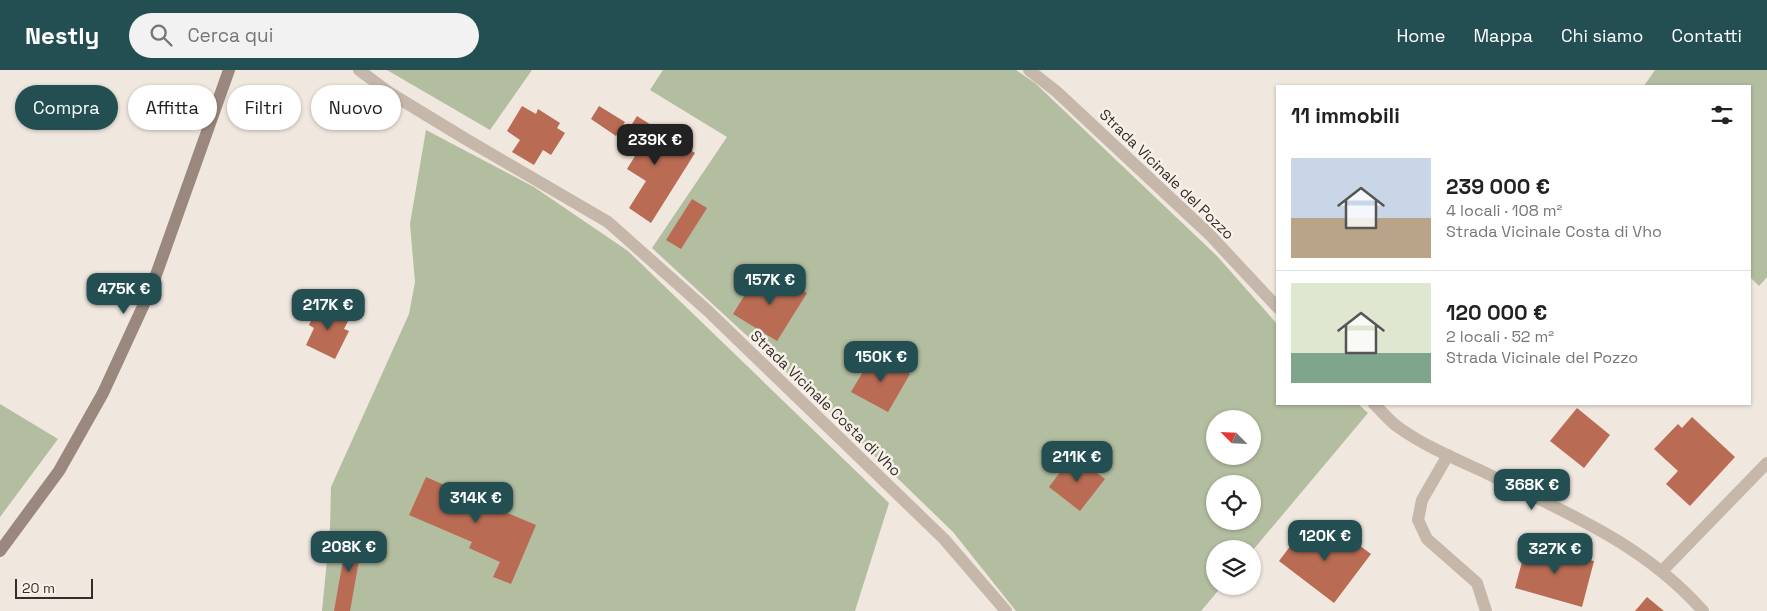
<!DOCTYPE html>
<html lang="it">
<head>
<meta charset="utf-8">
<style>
  body { margin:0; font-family:"Space Grotesk",sans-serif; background:#f2f2f2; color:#222; height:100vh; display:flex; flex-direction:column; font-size:19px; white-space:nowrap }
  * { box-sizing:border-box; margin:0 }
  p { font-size:16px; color:#767676 }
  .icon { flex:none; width:28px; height:28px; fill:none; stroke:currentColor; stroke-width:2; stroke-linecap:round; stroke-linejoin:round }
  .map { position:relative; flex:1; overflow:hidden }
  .drawer { position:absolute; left:1276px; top:15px; width:475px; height:320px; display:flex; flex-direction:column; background:#fff; border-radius:0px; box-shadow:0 1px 4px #0004 }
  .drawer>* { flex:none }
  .banner { position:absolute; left:15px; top:15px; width:475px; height:45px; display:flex; gap:10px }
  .needle { width:32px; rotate:294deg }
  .tools { position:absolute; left:1206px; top:340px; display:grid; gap:10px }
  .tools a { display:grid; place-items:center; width:55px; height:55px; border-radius:50%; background:#fff; box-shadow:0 1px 4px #0004; font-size:25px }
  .scale { position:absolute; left:15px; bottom:12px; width:78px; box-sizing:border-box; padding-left:5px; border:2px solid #352d29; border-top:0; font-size:14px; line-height:18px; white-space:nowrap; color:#352d29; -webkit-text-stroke:4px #f8f1ea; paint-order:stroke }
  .price { position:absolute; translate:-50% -42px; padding:0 11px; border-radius:10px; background:#234f52; color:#fff; font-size:16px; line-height:32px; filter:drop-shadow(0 1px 2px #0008) }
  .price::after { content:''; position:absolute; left:50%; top:30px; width:15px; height:11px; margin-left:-8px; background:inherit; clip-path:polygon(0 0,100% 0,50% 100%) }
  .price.selected { background:#222; color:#fff }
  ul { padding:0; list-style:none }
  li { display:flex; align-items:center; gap:15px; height:125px; padding:0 15px }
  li+li { border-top:1px solid #e0e0e0 }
  li span { display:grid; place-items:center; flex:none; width:140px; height:100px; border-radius:0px; color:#555 }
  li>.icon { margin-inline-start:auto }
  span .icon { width:60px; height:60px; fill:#fffc; stroke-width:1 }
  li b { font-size:21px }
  h2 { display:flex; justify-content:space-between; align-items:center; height:60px; padding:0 15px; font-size:21px }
  .chip { padding:0 18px; border-radius:22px; background:#fff; box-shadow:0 1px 4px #0004; font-size:18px; line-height:45px }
  .chip.selected { background:#234f52; color:#fff }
  header { display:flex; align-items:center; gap:30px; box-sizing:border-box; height:70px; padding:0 25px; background:#234f52; color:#fff }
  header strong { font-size:24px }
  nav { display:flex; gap:28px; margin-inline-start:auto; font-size:18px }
  .search { width:350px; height:45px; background:#f2f2f2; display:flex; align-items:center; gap:12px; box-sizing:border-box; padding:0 18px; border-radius:28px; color:#767676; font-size:19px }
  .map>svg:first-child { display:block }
  .green { fill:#b3bd9f; fill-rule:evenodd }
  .building { fill:#b96b53 }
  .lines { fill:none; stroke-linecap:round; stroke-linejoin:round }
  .lane { stroke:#c6b7ab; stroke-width:12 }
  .street { stroke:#c6b7ab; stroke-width:12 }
  .secondary { stroke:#9a877d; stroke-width:12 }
  .labels { text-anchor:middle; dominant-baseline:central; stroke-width:5; stroke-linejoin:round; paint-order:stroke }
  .street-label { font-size:15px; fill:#352d29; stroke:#f8f1ea }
</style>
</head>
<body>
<header>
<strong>Nestly</strong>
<div class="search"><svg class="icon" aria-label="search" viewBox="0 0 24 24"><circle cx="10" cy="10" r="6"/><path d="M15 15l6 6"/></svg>Cerca qui</div>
<nav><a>Home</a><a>Mappa</a><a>Chi siamo</a><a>Contatti</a></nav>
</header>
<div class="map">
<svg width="1767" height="541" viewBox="0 0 1767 541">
  <rect width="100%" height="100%" fill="#f0e7de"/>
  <path class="green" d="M387,0H532L490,60Z
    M663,0H1016L1035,13L1217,186L1277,254L1278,334H1358L1368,343L1253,480L1215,479V516H1222L1201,541H1016L953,462L825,338L652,178L727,67L650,20ZM1215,349H1252V386H1215ZM1215,414H1252V451H1215Z
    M1655,0H1767V207L1759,216L1750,207V16H1644Z
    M426,60L534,117L628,181L889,433L855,541H322L330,459L331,417L409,244L415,212L410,154Z
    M0,334L58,369L0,447Z"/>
  <path class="building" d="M522,36L536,44L538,39L560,53L557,58L565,63L551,85L543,80L534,95L512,82L520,70L507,61Z
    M599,36L625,52L616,66L591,49Z
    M637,46L695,83L651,153L629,138L646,111L627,99L640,78L624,67Z
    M692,129L707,138L681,179L666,170Z
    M777,204L807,223L777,271L733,244L754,210L767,219Z
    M320,232L350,247L344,259L349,261L335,289L306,275L314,258L309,255Z
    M874,283L910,304L888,342L851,322Z
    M1577,338L1610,365L1584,398L1550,371Z
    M1692,347L1735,387L1690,436L1666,414L1678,401L1654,379L1678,354L1682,358Z
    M1073,385L1105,409L1080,441L1049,417Z
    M426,407L488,434L494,419L505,424L498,439L536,455L511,514L493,507L500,492L469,478L472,472L409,445Z
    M1307,454L1326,469L1330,464L1346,476L1351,469L1371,484L1334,533L1279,491Z
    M348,462L363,468L350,541H334Z
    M1527,473L1594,491L1582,537L1515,518Z
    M1647,527L1664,541H1635Z"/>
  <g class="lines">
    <path class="lane" d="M1448,385L1422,430L1418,450L1427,469L1477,513L1486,541"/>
    <path class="street" d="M359,0L390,23L464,68L608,152L708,241L944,469L1006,541
      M1029,0L1057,22L1209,164L1278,238
      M1374,334C1382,341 1389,351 1398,357C1424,376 1458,390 1486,403C1566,443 1643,473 1703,541
      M1662,501L1767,393"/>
    <path class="secondary" d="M0,481L59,401L103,323L151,219L229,0"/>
  </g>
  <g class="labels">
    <g class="street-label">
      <text transform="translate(1167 104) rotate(44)">Strada Vicinale del Pozzo</text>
      <text transform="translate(826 333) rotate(44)">Strada Vicinale Costa di Vho</text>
    </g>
  </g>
</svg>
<div class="tools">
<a><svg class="needle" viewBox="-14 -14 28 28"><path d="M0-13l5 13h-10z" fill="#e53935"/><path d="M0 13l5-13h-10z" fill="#767676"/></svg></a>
<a><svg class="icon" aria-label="locate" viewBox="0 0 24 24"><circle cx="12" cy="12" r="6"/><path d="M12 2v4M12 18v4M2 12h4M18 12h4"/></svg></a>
<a><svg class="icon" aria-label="layers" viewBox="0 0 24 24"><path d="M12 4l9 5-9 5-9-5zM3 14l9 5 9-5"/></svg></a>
</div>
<div class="scale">20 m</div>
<b class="price selected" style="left:655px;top:96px">239K €</b>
<b class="price" style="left:770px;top:236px">157K €</b>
<b class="price" style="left:124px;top:245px">475K €</b>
<b class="price" style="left:328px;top:261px">217K €</b>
<b class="price" style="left:881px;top:313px">150K €</b>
<b class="price" style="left:1077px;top:413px">211K €</b>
<b class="price" style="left:1532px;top:441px">368K €</b>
<b class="price" style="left:476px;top:454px">314K €</b>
<b class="price" style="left:1325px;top:492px">120K €</b>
<b class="price" style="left:349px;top:503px">208K €</b>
<b class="price" style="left:1555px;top:505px">327K €</b>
<div class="banner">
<a class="chip selected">Compra</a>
<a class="chip">Affitta</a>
<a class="chip">Filtri</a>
<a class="chip">Nuovo</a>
</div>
<section class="drawer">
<h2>11 immobili<svg class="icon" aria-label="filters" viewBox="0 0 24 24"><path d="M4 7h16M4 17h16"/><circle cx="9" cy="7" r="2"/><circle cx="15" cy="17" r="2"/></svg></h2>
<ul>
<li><span style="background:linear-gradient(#c9d6e8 60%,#b9a48a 0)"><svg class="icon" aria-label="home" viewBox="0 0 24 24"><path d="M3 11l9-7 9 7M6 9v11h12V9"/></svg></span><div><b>239 000 €</b><p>4 locali · 108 m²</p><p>Strada Vicinale Costa di Vho</p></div></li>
<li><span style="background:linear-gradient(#dfe7d0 70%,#7fa58c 0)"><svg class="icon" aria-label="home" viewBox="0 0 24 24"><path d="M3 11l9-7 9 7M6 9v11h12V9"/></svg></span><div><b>120 000 €</b><p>2 locali · 52 m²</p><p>Strada Vicinale del Pozzo</p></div></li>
</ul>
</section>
</div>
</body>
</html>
